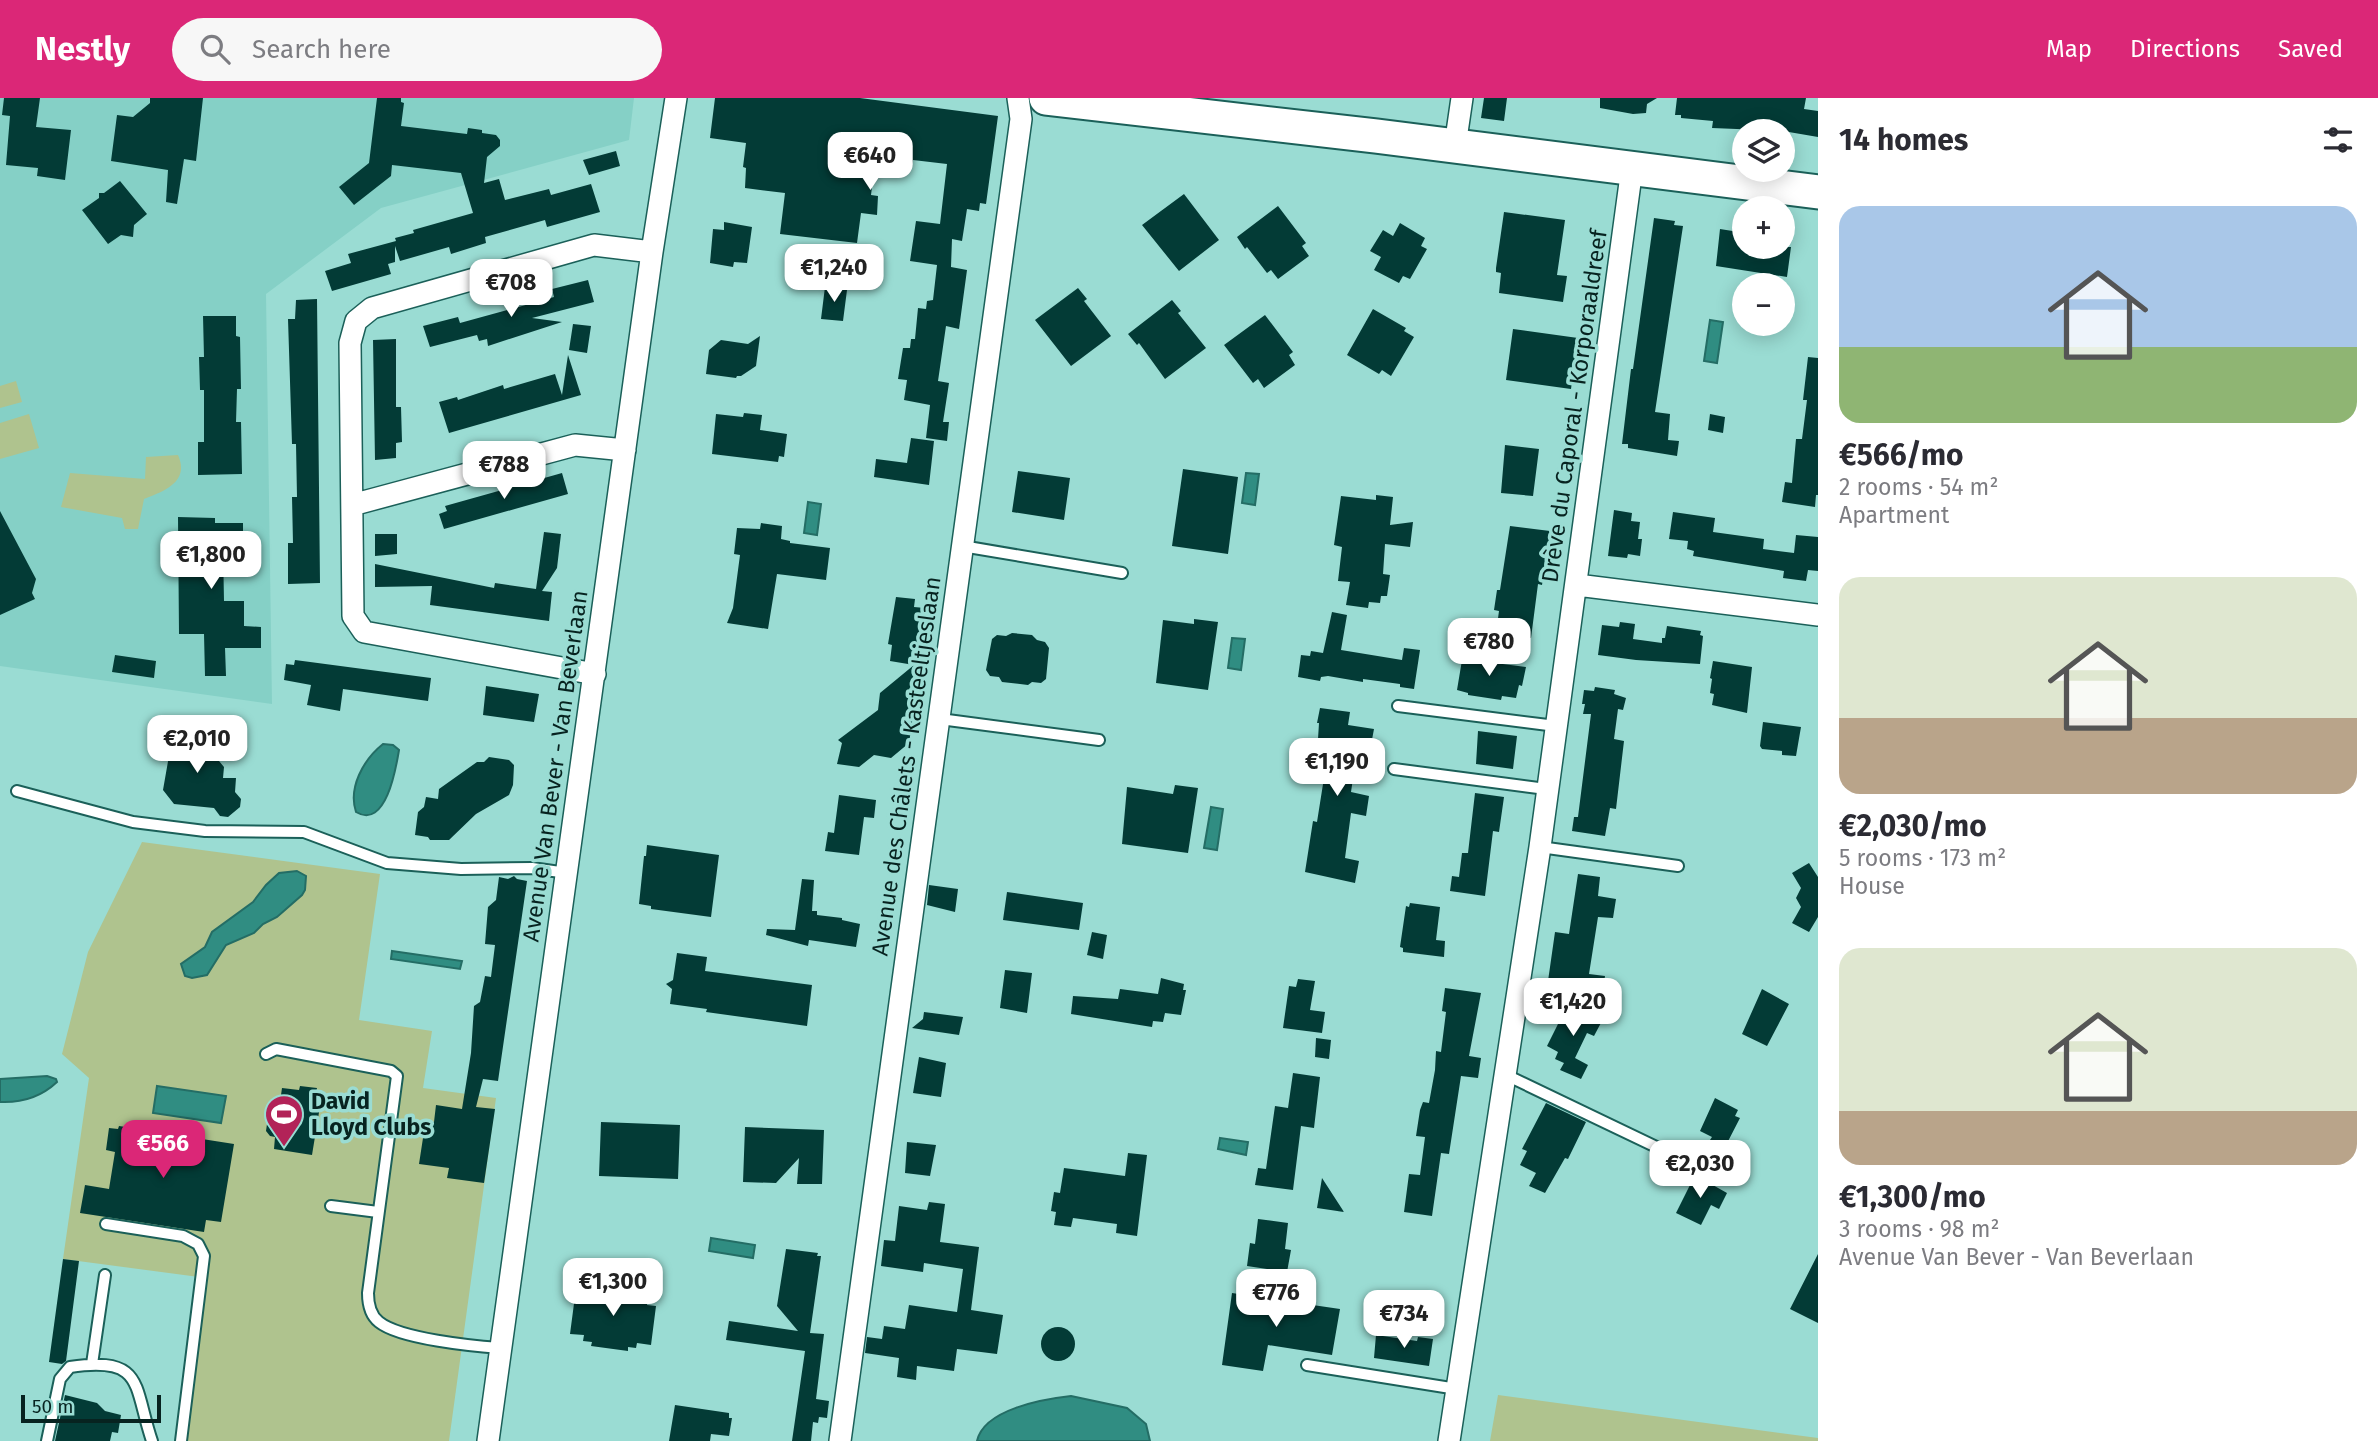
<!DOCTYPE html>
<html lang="en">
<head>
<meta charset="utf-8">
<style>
  body { margin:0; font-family:"Fira Sans",sans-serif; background:#f7f7f7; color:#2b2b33; height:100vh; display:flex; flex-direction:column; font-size:26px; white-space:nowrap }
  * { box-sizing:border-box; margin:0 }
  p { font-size:23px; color:#7c7c81 }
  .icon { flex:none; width:38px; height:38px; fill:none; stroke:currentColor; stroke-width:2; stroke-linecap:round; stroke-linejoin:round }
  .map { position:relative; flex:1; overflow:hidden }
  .side { display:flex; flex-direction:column; background:#fff; width:560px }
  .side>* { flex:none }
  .buttons { position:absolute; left:1732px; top:21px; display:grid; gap:14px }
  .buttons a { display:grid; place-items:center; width:63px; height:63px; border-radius:50%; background:#fff; box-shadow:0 4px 18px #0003; font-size:35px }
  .scale { position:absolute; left:21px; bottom:18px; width:140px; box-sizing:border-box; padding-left:7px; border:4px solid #072320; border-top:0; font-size:19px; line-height:24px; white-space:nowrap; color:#072320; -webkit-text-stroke:5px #9adcd3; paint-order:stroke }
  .price { position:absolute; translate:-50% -60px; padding:0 16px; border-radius:14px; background:#fff; color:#222; font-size:23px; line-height:46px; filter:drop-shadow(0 2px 4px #0008) }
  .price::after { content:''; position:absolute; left:50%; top:42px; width:21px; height:16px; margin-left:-10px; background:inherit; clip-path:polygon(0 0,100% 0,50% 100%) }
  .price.active { background:#db2777; color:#fff }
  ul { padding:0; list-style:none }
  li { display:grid; align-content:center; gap:14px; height:371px; padding:0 21px }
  li span { display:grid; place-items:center; height:217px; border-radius:21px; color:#555 }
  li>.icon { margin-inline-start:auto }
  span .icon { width:126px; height:126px; fill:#fffc; stroke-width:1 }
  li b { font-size:30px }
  h2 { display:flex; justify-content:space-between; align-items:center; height:84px; padding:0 21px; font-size:30px }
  header { display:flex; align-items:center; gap:42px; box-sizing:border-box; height:98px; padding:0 35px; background:#db2777; color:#fff }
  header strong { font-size:33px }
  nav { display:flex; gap:38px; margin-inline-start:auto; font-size:24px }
  .search { width:490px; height:63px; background:#f7f7f7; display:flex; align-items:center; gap:18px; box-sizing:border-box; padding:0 24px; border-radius:38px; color:#7c7c81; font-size:26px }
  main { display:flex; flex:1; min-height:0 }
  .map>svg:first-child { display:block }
  .built { fill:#85d0c6 }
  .green { fill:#afc38e }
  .water { fill:#308d82; stroke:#246d65; stroke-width:2 }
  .building { fill:#033b36 }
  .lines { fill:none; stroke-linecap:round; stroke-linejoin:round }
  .service-casing { stroke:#1b6059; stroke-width:14 }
  .minor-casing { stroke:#1b6059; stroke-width:24 }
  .primary-casing { stroke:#1b6059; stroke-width:37 }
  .service { stroke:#fff; stroke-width:10 }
  .minor { stroke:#fff; stroke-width:21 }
  .primary { stroke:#fff; stroke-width:33 }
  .labels { text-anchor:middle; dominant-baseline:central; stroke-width:7; stroke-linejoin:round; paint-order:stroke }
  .street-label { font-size:23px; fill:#072320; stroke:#9adcd3 }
  .poi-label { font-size:23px; font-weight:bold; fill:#072320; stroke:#9adcd3; text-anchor:start }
</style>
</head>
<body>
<header>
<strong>Nestly</strong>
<div class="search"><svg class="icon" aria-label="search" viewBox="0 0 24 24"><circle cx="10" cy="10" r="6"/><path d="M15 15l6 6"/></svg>Search here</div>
<nav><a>Map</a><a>Directions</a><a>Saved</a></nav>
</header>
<main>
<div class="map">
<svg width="1818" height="1343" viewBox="0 0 1818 1343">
  <rect width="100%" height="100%" fill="#9adcd3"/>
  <path class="built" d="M0,0H634L629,42L381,110L266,196L272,606L0,568Z"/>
  <path class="green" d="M16,283L22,304L0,310V288Z
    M29,316L39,350L0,361V325Z
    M178,357C190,384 164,393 144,401L138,431H125L122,420L61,409L70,375L145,381L146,359Z
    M142,744L380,776L359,922L432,933L423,990L496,1000L449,1343H176L199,1179L63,1161L89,980L62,956L88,854Z
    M1498,1297L1818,1340V1343H1490Z"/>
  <path class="water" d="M1710,222L1723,224L1717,265L1704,263Z
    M1246,375L1259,376L1255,407L1242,405Z
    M808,404L821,406L817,437L804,435Z
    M1232,540L1245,541L1241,572L1228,570Z
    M383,646L393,647L399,652C396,670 386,732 356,714C348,690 363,662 383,646Z
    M1211,709L1223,711L1217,752L1204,750Z
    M297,773L306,778L305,792L302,797L277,819L263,826L254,835L226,847L207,877L192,880L185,878L181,866L205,849L212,834L253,804L266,787L279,775Z
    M392,853L462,863L460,871L391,861Z
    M47,978L56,981L57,984C41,999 22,1005 0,1004V981Z
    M157,988L226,998L221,1025L153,1015Z
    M1220,1040L1248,1044L1246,1057L1218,1051Z
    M711,1140L755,1147L753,1160L709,1153Z
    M1071,1298L1127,1310L1146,1326L1150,1343H977C984,1311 1044,1301 1071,1298Z"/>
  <path class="building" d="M4,0H40L36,29L71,32L65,82L37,78L38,70L6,67L10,18L2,17Z
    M150,0H203L196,63L184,61L177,106L166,104L168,72L111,63L117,17L133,19L150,5Z
    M377,0H401V4L404,5L401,28L467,36L468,30L482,32V35L496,37L500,42V48L487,59L484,85L499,81L505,102L549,91L551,97L591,86L600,114L547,129L545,122L485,139L486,145L451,156L449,149L400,163L395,148V164L388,166L391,176L332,193L325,173L351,165L348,156L396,143L395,140L414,135L413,132L473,115L461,75L392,67L391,78L354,107L339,89L369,65Z
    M715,0H860L998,18L986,106L980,105L979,113L967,111L962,143L952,141L951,169L967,172L959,231L946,228L938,283L949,285L943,324H949L947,343L926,340L930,307L904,302L907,282L898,281L903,250H910L911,241H915L918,210L926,211L927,203L933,202L937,167L910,163L916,123L940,126L947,66L913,62L912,66L895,60L876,57L871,97L878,98L877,117L861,115L857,145L780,136L785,95L745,90L746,70L743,69L746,45L710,40Z
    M1484,0H1507L1504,23L1481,20Z
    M1600,0H1657L1647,6L1646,15L1633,16L1600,10Z
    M1677,0H1806L1804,11L1818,13V39L1783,33L1712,30L1713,23L1681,20V17H1675Z
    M616,53L620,68L589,77L583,62Z
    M120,83L147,116L134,127L133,139L121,137L108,146L82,112L99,100V95H104Z
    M1184,96L1219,142L1179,173L1142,127Z
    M1278,108L1306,145L1302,148L1309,158L1278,181L1271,172L1267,175L1247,149L1245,151L1237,139Z
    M1504,114L1565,122L1557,177L1567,178L1563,204L1499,195L1501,175L1496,174V170Z
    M1654,120L1675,123L1674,127L1683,128L1655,314L1670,316L1668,342L1679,343L1677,358L1628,350V346H1622L1631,271H1633Z
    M724,124L752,129L747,165L734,164L733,169L710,165L713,131L724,132Z
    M1400,125L1425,140L1421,148L1427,151L1410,181L1403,178L1399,185L1374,172L1381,159L1370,153L1383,132L1393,138Z
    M1720,131L1745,135V149H1791L1787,179L1716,168Z
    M588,182L594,204L532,220L562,224L488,248L487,241L479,243L477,237L430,249L423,228L458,219L460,225L515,210L554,199L552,191Z
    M825,189L847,192L843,223L821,221Z
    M1078,190L1087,201L1084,203L1111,238L1071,268L1035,222Z
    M317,201L320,485L288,486V445H293L292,399H297L296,346H292L288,221H295L296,202Z
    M1172,202L1181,213L1178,215L1206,250L1165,281L1139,245L1137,247L1128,236Z
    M1373,211L1406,230L1404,233L1414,239L1391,278L1382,272L1379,276L1347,257Z
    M1265,217L1293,254L1289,257L1295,267L1264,290L1258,281L1253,285L1224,247Z
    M203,218H236V238L240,239L241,291H237L236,324H241L242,376L198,377V344H204V292H200L199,259H204Z
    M573,226L591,228L587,255L569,252Z
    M1513,231L1578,240L1571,291L1506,282Z
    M760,238L756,268L741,278H737L736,280L706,276L709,252L721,242L748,246Z
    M396,241V309H401L402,344L396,345V360L375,362L373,242Z
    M568,257L581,297L449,335L439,304L457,299L458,302L503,287L504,291L555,276L562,297Z
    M1808,259L1818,260V397H1816L1815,409L1782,404L1785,384L1792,385L1796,341H1802L1807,302H1803Z
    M744,315L762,317L760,332L787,336L784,359L779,358L778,364L712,356L716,316L743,319Z
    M1710,316L1725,319L1723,335L1708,332Z
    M911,340L934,343L929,387L874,379L876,361L907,365Z
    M1505,347L1539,351L1533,398L1501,395Z
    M1183,371L1238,379L1228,456L1172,448Z
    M1018,373L1070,380L1064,422L1012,414Z
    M562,375L568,396L444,431L439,416L447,413L445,408Z
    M1376,397L1393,399L1390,427L1413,424L1410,449L1385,446L1383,476L1390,477L1387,498H1381L1380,505L1369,504L1368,510L1346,507L1350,484L1338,483L1342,449L1334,447L1341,398L1376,402Z
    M1614,412L1632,415L1631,423L1640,424L1638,441H1642L1640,458L1628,456L1627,460L1608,458Z
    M0,413L36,481L32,495L35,501L0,517Z
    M1673,414L1715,420L1713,434L1764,441L1763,451L1794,455L1796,437L1818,439V473L1808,472L1806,483L1783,480L1784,473L1693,458L1694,453L1687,451L1688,443L1669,441Z
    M178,419L215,420V425H243V451H223L224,503H244V528L261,529V550H225L226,578H205L204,536H179Z
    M761,425L782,428L781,441L790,443V445L830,450L826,482L777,476L768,531L727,525L733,510L740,457L734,456L737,430L760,431Z
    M1510,428L1550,433L1542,487L1538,486L1531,540L1496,535L1499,513L1494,512L1497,492H1500Z
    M544,434L561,436L557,470L542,493L552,494L549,523L430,507L432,488L375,489V466L494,490L495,485L536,491Z
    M375,436H397V456L375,458Z
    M896,499L915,501L914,509L925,510L928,518L909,645L891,660L874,657L859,669L837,666L842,645L838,642L878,612L880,595L914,567L890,563L892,547L888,546Z
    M1332,514L1347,517L1341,552L1402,562L1404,550L1420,552L1414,591L1400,589V586L1363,581V584L1328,578L1321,579L1320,583L1298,579L1301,557L1310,558L1311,553L1323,555Z
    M1194,521L1218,524L1208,592L1156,585L1163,522L1194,526Z
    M1620,524L1635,526L1633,541L1662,545V540H1665L1667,528L1701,533L1700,537L1703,538L1700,566L1636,562L1598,557L1602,527L1619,529Z
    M1012,535L1032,537L1037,542L1045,544L1049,550L1046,581L1041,585L1032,584L1028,587L1002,584L999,579L990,578L986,572L992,541L997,537L1006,538Z
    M1463,556L1496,561L1495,565L1526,569L1522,588L1519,587L1516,600L1502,598L1501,602L1468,597V595L1457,592Z
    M115,557L156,563L154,580L112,574Z
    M295,562L431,580L428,603L343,591L340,613L307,607L311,587L284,582L286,566L294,567Z
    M1713,563L1752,569L1747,615L1712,607L1714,596L1710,595L1712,581L1710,580Z
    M486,588L539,596L534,624L483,617Z
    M1595,589L1615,592L1614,596L1626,600L1623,612L1618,611L1614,641L1624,643L1616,711L1610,710L1605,738L1572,733L1574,719H1578L1591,616H1583L1585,606H1582L1584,592L1594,593Z
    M1320,610L1350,614L1348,627L1374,631L1371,647L1358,646L1351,694L1369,698L1366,718L1351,715L1345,760L1359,763L1355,785L1305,774L1313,723L1317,724L1330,642L1318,641L1319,625H1317Z
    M1763,624L1801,629L1796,658L1782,657V653L1762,651L1760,648Z
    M177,627L186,628L191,636L205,638L202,651L212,654L219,663L224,669L223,680H236L235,694L241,701L240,709L228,719L220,718L214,710L174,706L163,692L170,652L164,645L166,636Z
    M1478,633L1517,638L1513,671L1476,666Z
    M489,659L509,662L514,667L513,687L509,697L476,716L449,742H430L428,739L415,737L418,714L424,709L426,699L438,701L439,691L477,664H484Z
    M1175,687L1198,690L1188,755L1122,746L1127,689L1173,696Z
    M1475,695L1504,699L1499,734L1493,733L1485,798L1450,793L1452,778L1459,779L1462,755H1468Z
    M839,697L876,702L874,720L864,719L859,757L825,753L828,734L834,735Z
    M647,747L719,757L711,819L651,811V808L639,806L644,758H646Z
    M1809,765L1818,779V819L1809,834L1792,825L1801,809L1796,800L1801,790L1792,775Z
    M1578,776L1600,779L1598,798L1616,801L1613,820L1598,819L1589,876L1605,878L1602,898L1547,890L1555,834L1569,836Z
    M514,778L517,781L527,783L498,983L483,981L476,1009L495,1011L484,1085L447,1080L449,1070L419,1066L423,1040H427L429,1023L434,1024L436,1007L462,1011L471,955L474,908L480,904L485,878L491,879L495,847L485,846L488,809L496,802L499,779L508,781Z
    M802,781L814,782L812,813H817V817L842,820V822L860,826L856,849L809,842L808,848L766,837L767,831L795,832Z
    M929,787L958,791L955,814L927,807Z
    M1007,794L1083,805L1079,832L1003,822Z
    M1410,805L1440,809L1436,842L1445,843L1444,859L1403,854V850L1400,849L1406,808L1409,809Z
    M1092,834L1107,837L1103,861L1087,857Z
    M677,855L707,859L705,873L812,887L807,928L706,914L707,911L670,906L672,891L666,886L673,882Z
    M1005,872L1032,875L1027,915L1000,910Z
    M1161,880L1184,886L1183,892H1186L1181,917L1165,915L1163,924L1153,923L1152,929L1071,916L1073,898L1118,901L1120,891L1158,896Z
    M1298,881L1315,883L1310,912L1325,914L1322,935L1283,930L1289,888L1296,889Z
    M1445,890L1481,895L1469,958L1481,960L1478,980L1461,978L1449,1056L1441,1055L1432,1118L1404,1114L1409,1076L1420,1077L1425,1039L1416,1038L1420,1012L1423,1004L1429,1005L1435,972L1436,953L1441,954L1446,914L1442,913Z
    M1762,891L1789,906L1767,948L1742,936Z
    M1569,904L1603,921L1594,938L1587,935L1575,960L1588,967L1581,981L1560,972L1564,965L1555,961L1558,954L1547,948Z
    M924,914L963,919L959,937L912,930L923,921Z
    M1316,940L1331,942L1329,961L1315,959Z
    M919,959L946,965L941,999L913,995Z
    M1293,975L1320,979L1314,1030L1301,1028L1293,1092L1255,1087L1258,1070L1266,1071L1275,1008L1288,1010Z
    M300,988L317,990L316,995L322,996L312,1057L274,1051L275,1039L270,1038L266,1033L270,1005L281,997L282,990L299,992Z
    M1715,1000L1738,1012L1735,1018L1740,1020L1723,1053L1708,1045L1712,1039L1700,1033Z
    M1546,1005L1586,1024L1568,1061L1565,1060L1545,1095L1529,1088L1536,1075L1520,1067L1527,1053L1522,1051Z
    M601,1024L680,1027L678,1081L599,1078Z
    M119,1028L234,1046L221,1124L206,1122L204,1134L80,1115L85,1087L109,1091L115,1054L106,1052L109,1030L118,1031Z
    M745,1029L824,1032L822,1086H797L799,1060L776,1085L743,1084Z
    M907,1044L936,1047L930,1078L905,1075Z
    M1128,1055L1147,1057L1137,1138L1116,1135L1117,1126L1073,1120L1071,1129L1054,1127L1056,1114L1051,1113L1054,1094L1060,1095L1064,1070L1125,1078Z
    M1695,1077L1727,1095L1719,1111L1711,1107L1701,1127L1676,1115Z
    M1322,1080L1344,1114L1317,1110Z
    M929,1104L945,1106L940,1144L979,1149L971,1212L1003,1217L997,1256L957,1251L954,1273L917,1268L916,1282L897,1279L899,1260L865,1255L867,1239L882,1241L884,1228L905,1231L909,1207L957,1214L963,1171L924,1165L923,1174L881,1168L884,1142L895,1143L899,1108L927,1112Z
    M1258,1121L1288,1125L1285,1151L1291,1152L1287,1174L1247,1168L1250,1145L1255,1146Z
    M786,1151L818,1155L817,1158H821L810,1235L824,1236L816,1301L829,1303L827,1320L819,1319L818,1325L813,1324L811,1343H792L805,1253L726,1242L729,1223L798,1233L777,1208Z
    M1818,1156V1225L1790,1211Z
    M63,1161L79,1163L66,1263L62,1266L49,1264Z
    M602,1187L633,1191V1196L648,1198L647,1207L656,1208L651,1247L637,1245L636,1250L628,1249V1253L591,1248L592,1244L583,1243L584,1237L570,1236L575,1198L584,1199L585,1189L601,1192Z
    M1232,1195L1340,1211L1332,1257L1268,1247L1263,1273L1222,1267Z
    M1041 1246a17 17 0 1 1 34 0a17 17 0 1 1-34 0Z
    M1376,1237L1417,1243L1418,1239L1433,1241L1429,1268L1374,1260Z
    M65,1297L97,1305L105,1313L121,1317L118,1335L112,1334L110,1343H55Z
    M675,1307L729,1315V1320H732L729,1338L711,1336L710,1343H669Z"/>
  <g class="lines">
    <defs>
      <path id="service" d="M962,448L1122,475
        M1398,608L1556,628
        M940,621L1099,642
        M1394,671L1546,691
        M17,693L133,724L205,733L304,734L387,765L461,771L532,770L567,775
        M1540,749L1678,768
        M266,956L276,951L391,973L397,978L368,1195C368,1206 370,1217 379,1224C400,1241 473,1248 500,1250
        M1506,977L1671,1056
        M331,1108L378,1114
        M106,1126L183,1138L198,1146L204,1158L181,1343
        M92,1266L105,1177
        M1307,1267L1457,1291
        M47,1343L60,1281L70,1269C145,1258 133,1287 152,1343"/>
      <path id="minor" d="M1455,48L1462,0
        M352,407L575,347L625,352
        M1577,487L1818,517
        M595,576L364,534L353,518L350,245L356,223L372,210L594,147L652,154
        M488,1343L652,154L676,0
        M840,1343L1021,21L1018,0
        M1449,1343L1540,749L1632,70"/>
      <path id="primary" d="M1046,0L1376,38L1818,94"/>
    </defs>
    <use href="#service" class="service-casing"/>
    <use href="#minor" class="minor-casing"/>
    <use href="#primary" class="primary-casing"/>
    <use href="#service" class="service"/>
    <use href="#minor" class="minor"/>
    <use href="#primary" class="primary"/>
  </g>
  <defs>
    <symbol id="stadium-pin" viewBox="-11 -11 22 30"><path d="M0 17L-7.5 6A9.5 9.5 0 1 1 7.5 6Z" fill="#b22358" stroke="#9adcd3"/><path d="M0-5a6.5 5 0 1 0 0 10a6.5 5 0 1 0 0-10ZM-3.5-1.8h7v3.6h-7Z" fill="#fff"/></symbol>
  </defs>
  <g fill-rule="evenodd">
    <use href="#stadium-pin" x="262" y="994" width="44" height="60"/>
  </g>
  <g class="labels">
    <g class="street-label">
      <text transform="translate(1574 308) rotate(-82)">Drève du Caporal - Korporaaldreef</text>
      <text transform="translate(555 668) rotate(-82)">Avenue Van Bever - Van Beverlaan</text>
      <text transform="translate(906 668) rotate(-82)">Avenue des Châlets - Kasteeltjeslaan</text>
    </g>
    <g class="poi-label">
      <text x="311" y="1003">David<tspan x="311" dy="26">Lloyd Clubs</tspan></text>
    </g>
  </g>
</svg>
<div class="buttons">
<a><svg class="icon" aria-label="layers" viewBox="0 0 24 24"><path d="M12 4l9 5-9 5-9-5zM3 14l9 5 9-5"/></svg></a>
<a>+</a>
<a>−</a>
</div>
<div class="scale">50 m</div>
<b class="price" style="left:870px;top:94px">€640</b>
<b class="price" style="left:834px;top:206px">€1,240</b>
<b class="price" style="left:511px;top:221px">€708</b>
<b class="price" style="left:504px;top:403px">€788</b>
<b class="price" style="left:211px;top:493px">€1,800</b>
<b class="price" style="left:1489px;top:580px">€780</b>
<b class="price" style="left:197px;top:677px">€2,010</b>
<b class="price" style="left:1337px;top:700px">€1,190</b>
<b class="price" style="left:1573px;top:940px">€1,420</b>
<b class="price active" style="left:163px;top:1082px">€566</b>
<b class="price" style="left:1700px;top:1102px">€2,030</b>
<b class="price" style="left:613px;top:1220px">€1,300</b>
<b class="price" style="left:1276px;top:1231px">€776</b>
<b class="price" style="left:1404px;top:1252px">€734</b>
</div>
<section class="side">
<h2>14 homes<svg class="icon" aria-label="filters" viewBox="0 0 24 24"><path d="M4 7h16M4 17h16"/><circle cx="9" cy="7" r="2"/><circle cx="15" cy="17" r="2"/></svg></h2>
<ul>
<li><span style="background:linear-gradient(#a9c7e8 65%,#8fb573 0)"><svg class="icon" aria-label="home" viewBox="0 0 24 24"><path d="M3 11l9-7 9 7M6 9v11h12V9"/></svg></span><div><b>€566/mo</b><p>2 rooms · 54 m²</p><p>Apartment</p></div></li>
<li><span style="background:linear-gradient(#dfe7d0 65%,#b9a48a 0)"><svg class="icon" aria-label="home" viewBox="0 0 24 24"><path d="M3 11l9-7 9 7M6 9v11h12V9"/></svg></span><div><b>€2,030/mo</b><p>5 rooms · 173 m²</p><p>House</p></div></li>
<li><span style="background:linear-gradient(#dfe7d0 75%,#b9a48a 0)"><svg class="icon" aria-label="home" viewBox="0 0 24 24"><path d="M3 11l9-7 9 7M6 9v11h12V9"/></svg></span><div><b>€1,300/mo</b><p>3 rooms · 98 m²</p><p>Avenue Van Bever - Van Beverlaan</p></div></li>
</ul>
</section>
</main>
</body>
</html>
